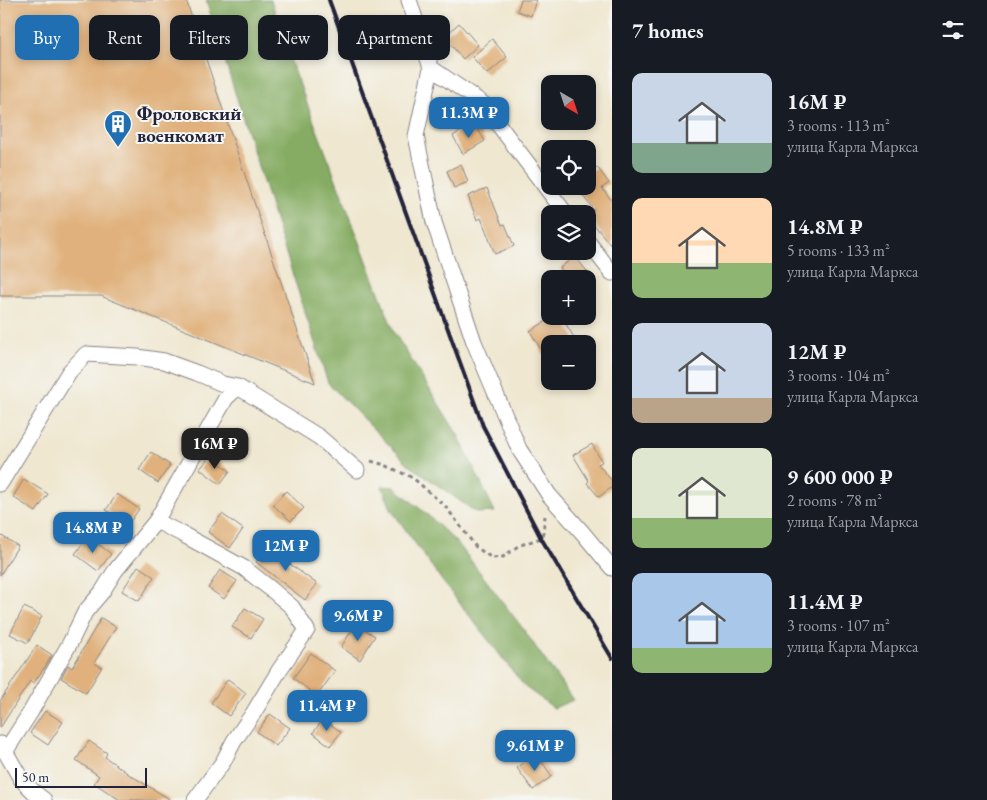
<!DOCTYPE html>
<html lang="en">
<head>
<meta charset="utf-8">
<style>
  body { margin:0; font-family:"EB Garamond",serif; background:#242831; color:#f1f3f6; height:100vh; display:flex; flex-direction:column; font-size:19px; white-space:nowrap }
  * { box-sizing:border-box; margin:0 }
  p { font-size:16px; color:#9ea1a6 }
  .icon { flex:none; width:28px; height:28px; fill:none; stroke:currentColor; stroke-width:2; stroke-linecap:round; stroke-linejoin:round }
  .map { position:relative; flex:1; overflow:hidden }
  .details { display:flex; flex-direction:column; background:#171b24; width:375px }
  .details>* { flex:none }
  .top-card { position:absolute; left:15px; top:15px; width:475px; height:45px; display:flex; gap:10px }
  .needle { width:32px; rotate:141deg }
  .buttons { position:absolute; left:541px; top:75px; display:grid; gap:10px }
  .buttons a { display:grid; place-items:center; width:55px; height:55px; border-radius:10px; background:#171b24; box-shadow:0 2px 8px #0003; font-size:25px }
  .scale { position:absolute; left:15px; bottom:12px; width:132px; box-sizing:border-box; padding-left:5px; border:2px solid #22223b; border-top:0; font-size:14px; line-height:18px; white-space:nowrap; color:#22223b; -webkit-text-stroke:4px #f6f6f2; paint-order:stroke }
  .price { position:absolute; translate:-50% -42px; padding:0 11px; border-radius:10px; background:#1f6fb2; color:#fff; font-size:16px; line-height:32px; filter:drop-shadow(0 1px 2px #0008) }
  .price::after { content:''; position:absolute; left:50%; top:30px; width:15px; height:11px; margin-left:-8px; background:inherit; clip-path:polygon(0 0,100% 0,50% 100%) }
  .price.on { background:#222; color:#fff }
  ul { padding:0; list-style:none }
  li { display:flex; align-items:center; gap:15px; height:125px; padding:0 20px }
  li span { display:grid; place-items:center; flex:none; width:140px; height:100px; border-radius:10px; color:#555 }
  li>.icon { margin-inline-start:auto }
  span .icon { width:60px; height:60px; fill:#fffc; stroke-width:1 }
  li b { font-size:21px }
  h2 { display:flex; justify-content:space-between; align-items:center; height:60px; padding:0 20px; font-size:21px }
  .pill { padding:0 18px; border-radius:10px; background:#171b24; box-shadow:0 2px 8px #0003; font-size:18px; line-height:45px }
  .pill.on { background:#1f6fb2; color:#fff }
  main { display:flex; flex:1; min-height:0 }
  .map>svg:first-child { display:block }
  .forest { fill:#85ac62; stroke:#54674e }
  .building { fill:#e0b17c }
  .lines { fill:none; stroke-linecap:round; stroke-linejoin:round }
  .street-casing { stroke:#888486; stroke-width:17 }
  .path { stroke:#888486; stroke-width:3; stroke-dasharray:4 4; stroke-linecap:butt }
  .street { stroke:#fff; stroke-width:15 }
  .rail { stroke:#22223b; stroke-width:4 }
  .labels { text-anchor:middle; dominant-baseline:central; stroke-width:4; stroke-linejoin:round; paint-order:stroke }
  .poi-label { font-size:19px; font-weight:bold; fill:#22223b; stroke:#f6f6f2; text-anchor:start }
</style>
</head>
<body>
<main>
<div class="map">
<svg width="612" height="800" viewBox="0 0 612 800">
  <rect width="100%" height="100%" fill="#f6f6f2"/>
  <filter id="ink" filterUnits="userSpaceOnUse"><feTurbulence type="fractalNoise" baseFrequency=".02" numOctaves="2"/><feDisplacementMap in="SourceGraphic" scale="10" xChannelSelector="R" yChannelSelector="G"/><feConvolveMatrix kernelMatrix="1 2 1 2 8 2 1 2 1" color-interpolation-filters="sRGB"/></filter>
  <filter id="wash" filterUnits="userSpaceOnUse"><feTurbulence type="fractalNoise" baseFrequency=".0096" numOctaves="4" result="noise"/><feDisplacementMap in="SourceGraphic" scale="20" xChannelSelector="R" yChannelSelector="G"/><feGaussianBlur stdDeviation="1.12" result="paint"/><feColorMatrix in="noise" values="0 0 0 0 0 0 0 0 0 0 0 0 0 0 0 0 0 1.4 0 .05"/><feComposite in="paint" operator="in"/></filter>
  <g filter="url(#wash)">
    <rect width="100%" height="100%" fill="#efe7d0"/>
    <path class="forest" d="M206,0H271L290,59L394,332L458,435L495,512L477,513L409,465L328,383L276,223Z
      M382,486L394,487L429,516L459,545L521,626L573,700L554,708L525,687L443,582L392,511Z"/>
    <g id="blocks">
      <path class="building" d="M0,0H186L315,383L101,296H0Z
        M521,0H536L531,16L517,11Z
        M459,23L478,45L463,59L444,37Z
        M492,39L507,57L487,74L472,57Z
        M474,123L485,141L463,154L453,136Z
        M461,164L468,182L454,188L447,171Z
        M597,167L609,183L602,188L612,201V247L588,217V215L594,210L575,186H588V171L589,173Z
        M487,188L502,225L505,224L514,246L495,254L481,218L477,220L468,196Z
        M575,256L593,279H569L560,268Z
        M555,316H561L575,339L567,344H550V365L530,331Z
        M592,444L602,462L598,464L612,481V487L599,497L587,483L589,481L573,455Z
        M151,452L170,465L158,483L139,470Z
        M210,456L230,471L220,484L200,469Z
        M24,479L48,494L36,512L13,497Z
        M286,491L304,508L291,521L273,505Z
        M117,494L139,509L128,525L106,510Z
        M71,512L82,519L72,535L60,528Z
        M222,514L243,529L230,548L208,532Z
        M0,535L18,546L0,575Z
        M88,536L111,554L98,571L75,554Z
        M271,544L286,556L283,559L317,584L305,600L256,562Z
        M138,566L154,577L139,601L122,591Z
        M220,570L237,581L224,599L208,588Z
        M24,607L42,616L28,643L10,634Z
        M245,608L263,619L251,638L232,627Z
        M101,618L116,627L94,663L102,667L86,693L61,678L68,665L72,668Z
        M356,624L375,636L360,660L341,647Z
        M37,645L52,655L44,669V668L34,683L30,681L0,728V701Z
        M311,653L335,671L317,696L293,678Z
        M228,679L246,693L229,716L211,703Z
        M45,711L63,722L48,745L30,733Z
        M270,714L290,728L276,746L257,732Z
        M323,719L341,732L330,746L313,733Z
        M89,741L107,753L105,757L130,775L171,800H120L94,783L99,776L76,760Z
        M536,754L552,776L533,790L517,768Z"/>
    </g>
  </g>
  <g filter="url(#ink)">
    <use href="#blocks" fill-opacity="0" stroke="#888486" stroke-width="1"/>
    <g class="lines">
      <defs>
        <path id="street" d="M409,0L431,68L416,136L434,222L474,342L519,449L549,495L582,532L612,568
          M431,68L482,103L566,214
          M588,242L612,273
          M0,484L69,372L86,354L137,357L164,361L197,373L223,384L238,387L319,437L357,470
          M156,521L182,534L244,568L272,590L292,607L307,630L280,669L254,712L234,741L223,762L195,800
          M1,744L21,779L35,793L44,800
          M5,752L30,713L70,643L85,612L102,592L115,571L156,521L226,398L238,387"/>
      </defs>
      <use href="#street" class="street-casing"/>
      <path class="path" d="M371,461L385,465L413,478L446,507L476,547L492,558L503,557L518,546L541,538L543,533L545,516"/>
      <use href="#street" class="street"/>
      <path class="rail" d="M329,0L483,426L541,538L612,658"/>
    </g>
  </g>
  <defs>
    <symbol id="building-pin" viewBox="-11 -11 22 30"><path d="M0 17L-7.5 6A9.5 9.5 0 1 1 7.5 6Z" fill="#1f6fb2" stroke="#f6f6f2"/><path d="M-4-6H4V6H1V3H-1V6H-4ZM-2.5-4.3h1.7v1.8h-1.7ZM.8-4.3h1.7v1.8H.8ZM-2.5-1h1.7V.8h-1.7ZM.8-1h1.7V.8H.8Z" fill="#fff"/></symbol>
  </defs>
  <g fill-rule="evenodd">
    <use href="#building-pin" x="102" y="108" width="32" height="43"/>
  </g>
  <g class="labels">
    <g class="poi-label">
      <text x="137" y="113">Фроловский<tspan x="137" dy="22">военкомат</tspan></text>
    </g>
  </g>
</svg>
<div class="buttons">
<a><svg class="needle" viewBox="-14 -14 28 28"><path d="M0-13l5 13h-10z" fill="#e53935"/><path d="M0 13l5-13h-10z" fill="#9ea1a6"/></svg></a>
<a><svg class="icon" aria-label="locate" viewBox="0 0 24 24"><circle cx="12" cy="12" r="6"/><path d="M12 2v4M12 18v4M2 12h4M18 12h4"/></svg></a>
<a><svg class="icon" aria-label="layers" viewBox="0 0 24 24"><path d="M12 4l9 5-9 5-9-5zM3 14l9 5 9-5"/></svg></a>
<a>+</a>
<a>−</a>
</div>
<div class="scale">50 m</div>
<b class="price" style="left:469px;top:139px">11.3M ₽</b>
<b class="price on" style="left:215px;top:470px">16M ₽</b>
<b class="price" style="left:93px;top:554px">14.8M ₽</b>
<b class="price" style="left:286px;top:572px">12M ₽</b>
<b class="price" style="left:358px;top:642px">9.6M ₽</b>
<b class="price" style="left:327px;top:732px">11.4M ₽</b>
<b class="price" style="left:535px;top:772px">9.61M ₽</b>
<div class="top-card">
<a class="pill on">Buy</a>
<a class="pill">Rent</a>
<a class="pill">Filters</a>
<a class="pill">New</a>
<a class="pill">Apartment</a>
</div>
</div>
<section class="details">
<h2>7 homes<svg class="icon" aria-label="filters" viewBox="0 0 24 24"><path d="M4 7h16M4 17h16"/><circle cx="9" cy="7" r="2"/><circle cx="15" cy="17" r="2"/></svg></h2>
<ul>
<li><span style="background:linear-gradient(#c9d6e8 70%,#7fa58c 0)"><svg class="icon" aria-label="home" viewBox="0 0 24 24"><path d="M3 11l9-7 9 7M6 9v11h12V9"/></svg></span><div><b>16M ₽</b><p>3 rooms · 113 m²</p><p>улица Карла Маркса</p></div></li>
<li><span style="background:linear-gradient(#ffd9b3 65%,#8fb573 0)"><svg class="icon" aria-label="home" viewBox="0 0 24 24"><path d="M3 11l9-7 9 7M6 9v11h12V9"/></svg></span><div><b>14.8M ₽</b><p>5 rooms · 133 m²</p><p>улица Карла Маркса</p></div></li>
<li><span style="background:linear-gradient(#c9d6e8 75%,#b9a48a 0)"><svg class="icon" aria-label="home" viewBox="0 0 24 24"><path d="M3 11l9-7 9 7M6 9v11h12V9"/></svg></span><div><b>12M ₽</b><p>3 rooms · 104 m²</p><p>улица Карла Маркса</p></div></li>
<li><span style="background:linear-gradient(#dfe7d0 70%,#8fb573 0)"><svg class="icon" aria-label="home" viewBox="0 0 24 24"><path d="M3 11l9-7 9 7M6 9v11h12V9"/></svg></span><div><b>9 600 000 ₽</b><p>2 rooms · 78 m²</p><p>улица Карла Маркса</p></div></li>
<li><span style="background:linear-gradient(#a9c7e8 75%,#8fb573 0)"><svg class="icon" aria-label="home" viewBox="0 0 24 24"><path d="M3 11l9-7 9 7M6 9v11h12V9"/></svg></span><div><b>11.4M ₽</b><p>3 rooms · 107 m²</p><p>улица Карла Маркса</p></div></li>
</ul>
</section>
</main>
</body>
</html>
